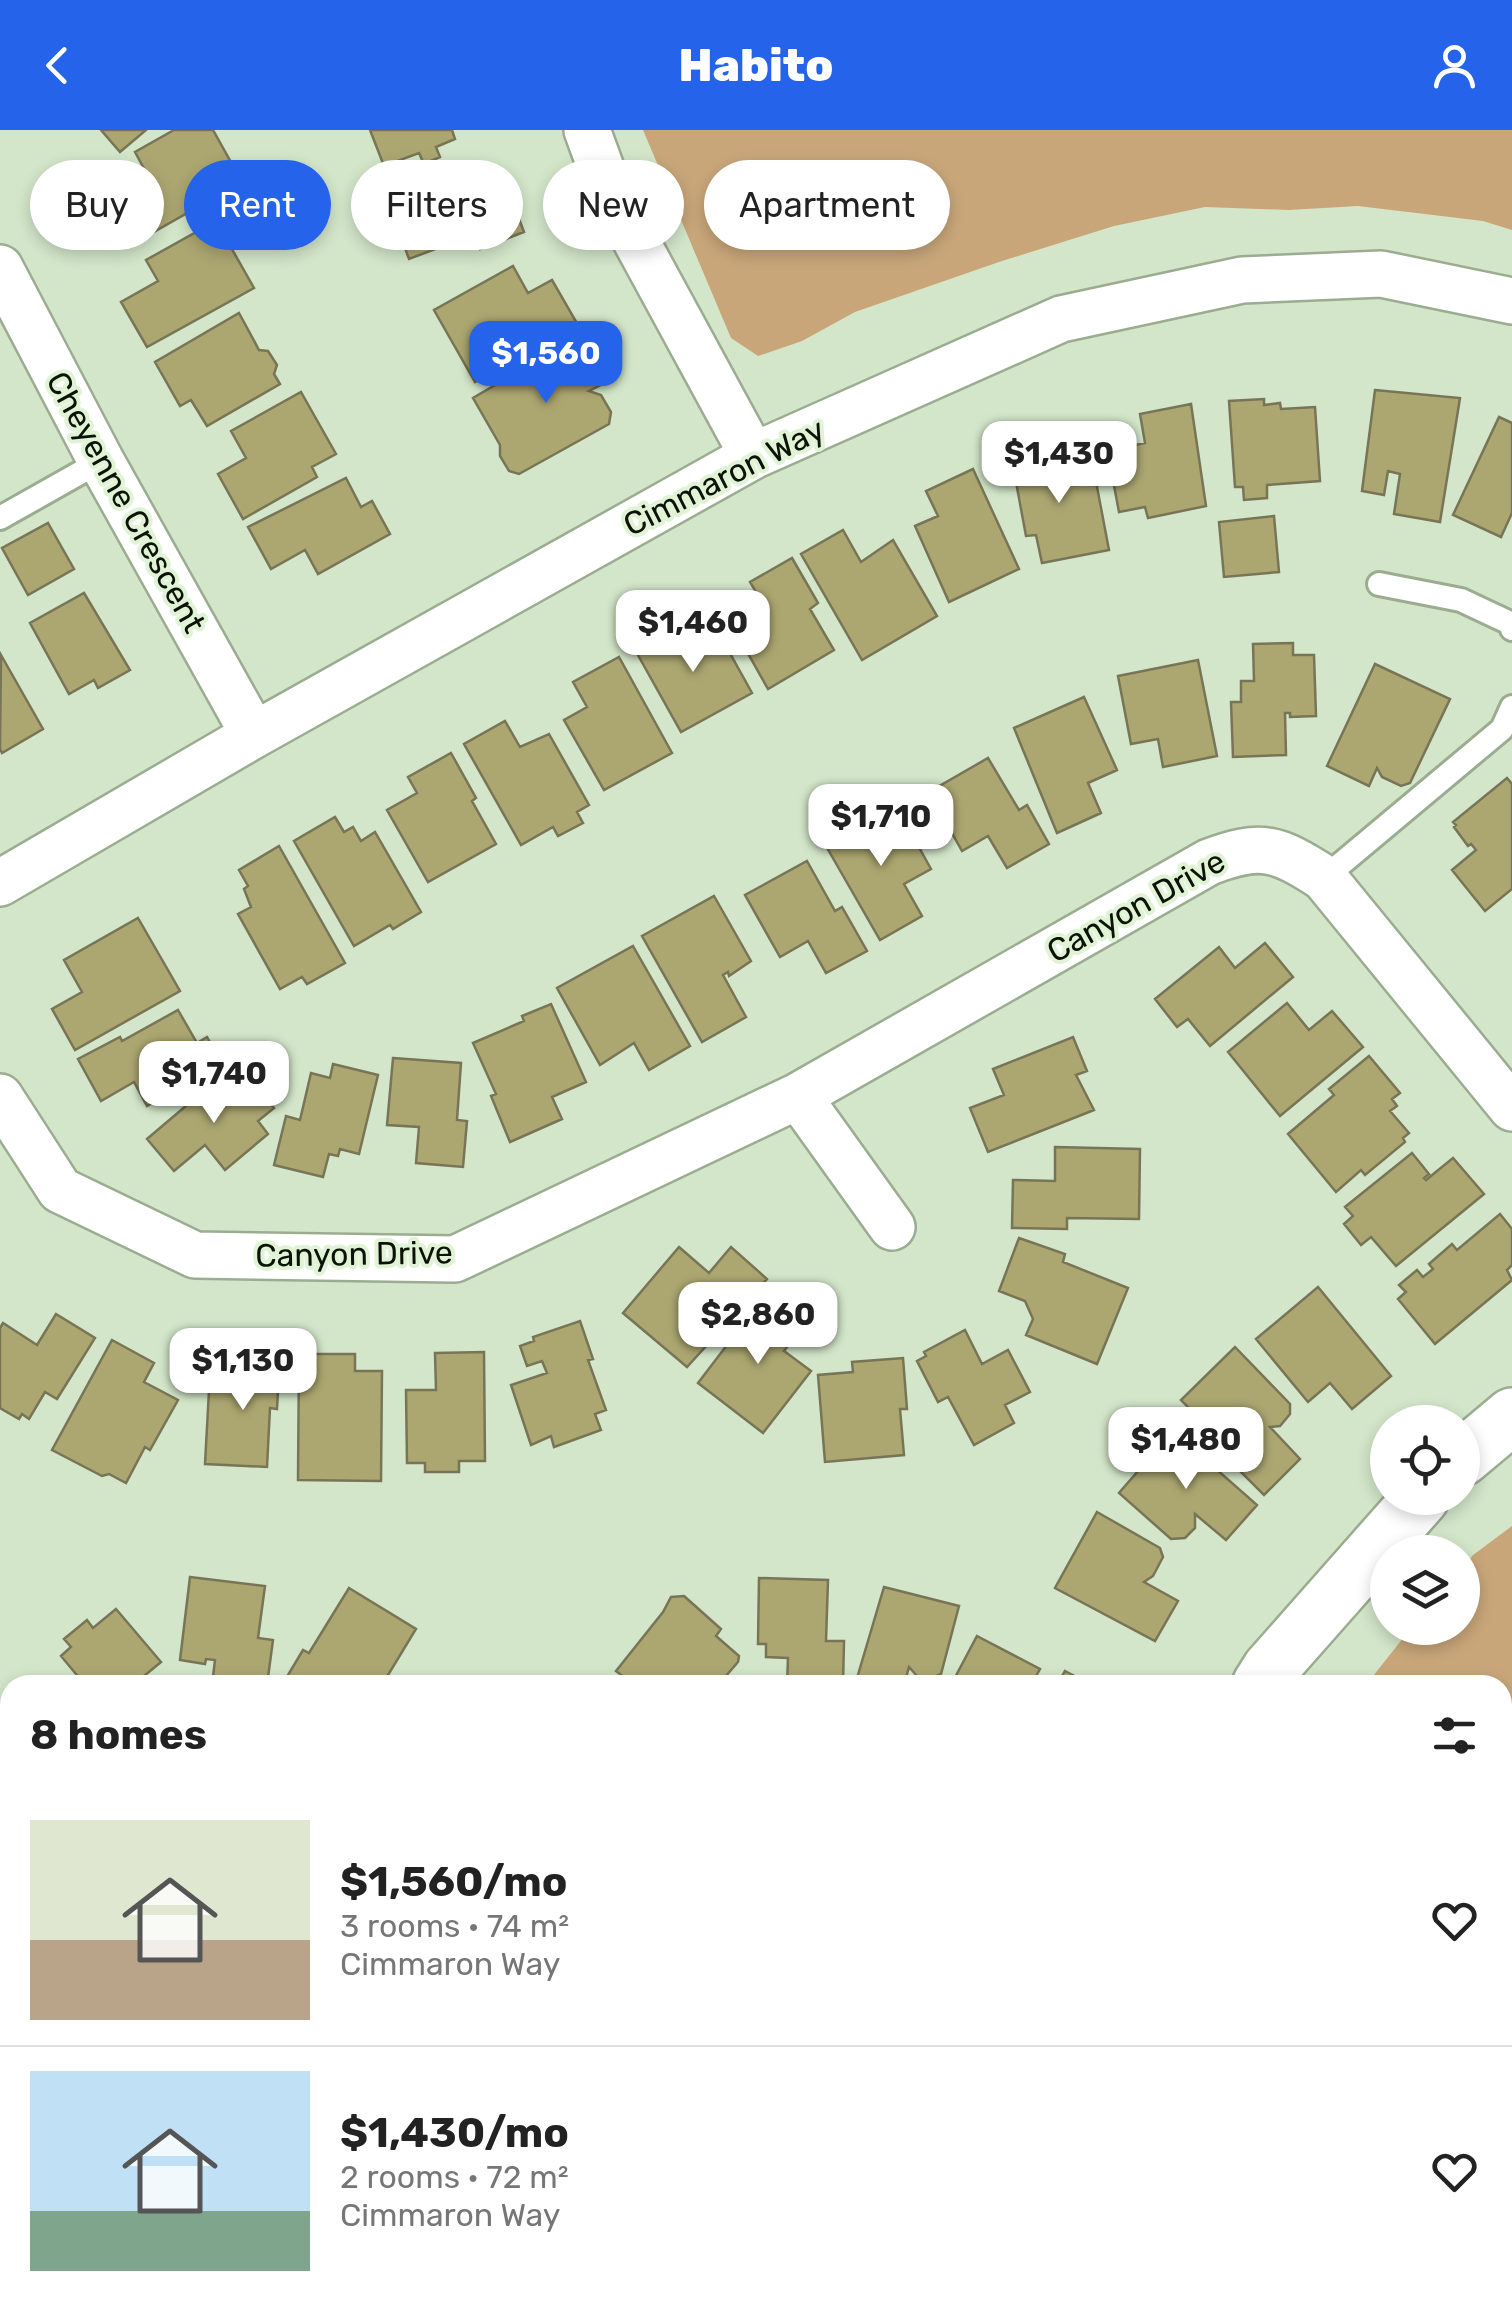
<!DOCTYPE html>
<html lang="en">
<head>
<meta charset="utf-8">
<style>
  body { margin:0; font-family:Rubik,sans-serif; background:#f2f2f2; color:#222; height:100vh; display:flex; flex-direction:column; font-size:38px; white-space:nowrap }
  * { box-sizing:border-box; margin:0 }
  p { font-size:32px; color:#767676 }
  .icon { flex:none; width:55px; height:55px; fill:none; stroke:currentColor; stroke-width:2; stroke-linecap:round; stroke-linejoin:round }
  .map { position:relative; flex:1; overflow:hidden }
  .panel { position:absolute; left:0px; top:1545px; width:1512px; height:642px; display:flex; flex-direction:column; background:#fff; border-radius:30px 30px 0 0; box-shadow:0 5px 15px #0003 }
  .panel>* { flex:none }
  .banner { position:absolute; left:30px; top:30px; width:1000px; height:90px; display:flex; gap:20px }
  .fabs { position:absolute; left:1370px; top:1275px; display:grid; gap:20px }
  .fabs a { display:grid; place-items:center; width:110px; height:110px; border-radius:50%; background:#fff; box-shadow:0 5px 15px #0003; font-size:50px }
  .price { position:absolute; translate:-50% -85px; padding:0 22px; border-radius:20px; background:#fff; color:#222; font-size:32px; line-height:65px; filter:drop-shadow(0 2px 5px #0008) }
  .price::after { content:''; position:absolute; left:50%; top:60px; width:30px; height:22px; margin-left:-15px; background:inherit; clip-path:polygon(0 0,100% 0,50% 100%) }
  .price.selected { background:#2563eb; color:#fff }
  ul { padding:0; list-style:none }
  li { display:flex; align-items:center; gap:30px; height:250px; padding:0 30px }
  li+li { border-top:2px solid #e0e0e0 }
  li span { display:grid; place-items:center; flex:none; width:280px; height:200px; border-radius:0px; color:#555 }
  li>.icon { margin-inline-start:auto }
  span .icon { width:120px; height:120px; fill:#fffc; stroke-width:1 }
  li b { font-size:42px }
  h2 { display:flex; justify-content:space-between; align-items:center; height:120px; padding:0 30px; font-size:42px }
  .tag { padding:0 35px; border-radius:45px; background:#fff; box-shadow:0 5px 15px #0003; font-size:35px; line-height:90px }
  .tag.selected { background:#2563eb; color:#fff }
  header { display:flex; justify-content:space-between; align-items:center; height:130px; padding:0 30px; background:#2563eb; color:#fff; font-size:45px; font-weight:800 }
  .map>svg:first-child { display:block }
  .green { fill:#c9a67a }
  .building { fill:#aca771; stroke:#787557; stroke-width:2.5 }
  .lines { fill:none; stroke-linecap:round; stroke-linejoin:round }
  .service-casing { stroke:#9bac90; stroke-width:28 }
  .minor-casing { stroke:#9bac90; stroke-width:50 }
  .tertiary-casing { stroke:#9bac90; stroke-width:60 }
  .service { stroke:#fff; stroke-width:22 }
  .minor { stroke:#fff; stroke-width:45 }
  .tertiary { stroke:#fff; stroke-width:55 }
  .labels { text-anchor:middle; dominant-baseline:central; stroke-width:8; stroke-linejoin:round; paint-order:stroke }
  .street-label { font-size:32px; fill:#0c1208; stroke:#e0f3d5 }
</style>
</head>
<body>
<header><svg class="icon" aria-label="back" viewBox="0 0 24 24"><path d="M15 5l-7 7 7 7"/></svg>Habito<svg class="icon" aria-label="person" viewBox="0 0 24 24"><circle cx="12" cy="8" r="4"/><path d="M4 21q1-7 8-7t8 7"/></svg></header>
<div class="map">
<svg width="1512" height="2186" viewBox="0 0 1512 2186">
  <rect width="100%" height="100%" fill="#d3e6c9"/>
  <path class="green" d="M643,0H1512V100L1483,91L1358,76L1289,80L1205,77L1114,96L999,132L855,182L802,211L758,226L731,208Z
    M1512,1396V2058H1503L1502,1555H1366L1411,1498H1462L1463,1438L1473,1425Z
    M1172,2178H1454V2186H1172Z"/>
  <path class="building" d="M101,0H146L120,22Z
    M174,0H213L242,52L143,108L118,63L148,46L135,22Z
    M370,0H452L455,9L436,17L440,27L424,34L419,23L384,36Z
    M460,33L463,39L466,38L478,67L507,57L524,102L480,119L475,104L409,129L384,61L417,49L416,46Z
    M216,91L254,158L147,217L121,172L158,151L146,130Z
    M513,136L528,163L552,150L578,195L475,252L434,180Z
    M239,183L259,220L268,221L277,235L274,244L280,254L207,296L191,270L180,276L155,232Z
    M582,204L609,251L589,261L601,265L611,282L609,294L519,344L509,341L500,326V315L473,268Z
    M1375,260L1460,268L1440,392L1394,384L1400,344L1388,341L1384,365L1362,361Z
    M301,262L336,324L312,337L317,347L243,389L218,344L246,328L231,301Z
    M1264,269V275L1280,273L1281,279L1315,277L1320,351L1267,355V368L1244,370L1243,357H1235L1229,271Z
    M1191,274L1206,376L1148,388L1145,377L1119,382L1109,329L1116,319L1145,313L1140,284Z
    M1499,287L1512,293V383L1501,407L1453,385Z
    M1059,315L1065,346L1094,341L1109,420L1042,433L1036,405L1026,406L1011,325Z
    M973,339L1019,439L949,472L915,396L938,386L926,361Z
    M346,348L361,377L372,371L390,404L318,444L305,420L271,439L248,397Z
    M1274,386L1279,442L1224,447L1219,392Z
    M48,393L74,439L28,465L2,418Z
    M843,400L861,432L893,410L937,486L862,530L801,424Z
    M792,428L818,473L810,479L834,520L768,559L724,481L756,462L750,452Z
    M84,463L130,540L98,558L94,550L69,564L30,493Z
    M674,496L685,516L690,513L688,509L710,497L713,502L717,500L752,563L681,602L634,518Z
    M1293,513V525H1314L1316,586L1290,587V583H1285L1286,625L1233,627L1231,572H1241V551H1254L1253,514Z
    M1,525L43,599L2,623L0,619Z
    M619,527L672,623L604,660L564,590L587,577L573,552Z
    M1198,530L1217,626L1163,637L1158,609L1131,614L1118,546Z
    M1375,534L1450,569L1410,653L1401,656L1382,647L1377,638L1369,656L1327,636Z
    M1084,567L1117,640L1088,653L1101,683L1057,703L1014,598Z
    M505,591L520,617L549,604L589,675L577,682L583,693L558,706L553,697L521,715L464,614Z
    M451,623L476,668L472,671L496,714L428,752L387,680L417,663L408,647Z
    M988,628L1019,680L1027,675L1049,714L1007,738L988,706L962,721L929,662Z
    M1507,648L1512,654V759L1485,781L1452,740L1476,720L1471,714L1468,716L1454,697L1456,695L1453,692Z
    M896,676L931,739L904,754L922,786L880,810L826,716L849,703L845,696L873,680L878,687Z
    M335,687L344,702L353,697L361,711L375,702L421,782L393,799L390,795L354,816L294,711Z
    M279,716L345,833L307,854L302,847L280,859L238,784L251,777L244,759L248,756L239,740Z
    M807,731L835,781L842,777L867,821L826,843L808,811L780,827L745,765Z
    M714,766L751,831L729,846L728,842L723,845L746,887L702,912L642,806Z
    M138,788L180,861L75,920L52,879L82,862L64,830Z
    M1265,813L1293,847L1210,916L1188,889L1177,897L1155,869L1219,817L1235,838Z
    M633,816L690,916L649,940L634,913L600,935L557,858Z
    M1287,873L1309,900L1332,881L1363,917L1280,986L1228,922Z
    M551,874L586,952L552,967L562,989L510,1012L491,966L496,964L473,913L524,891L522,886Z
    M178,880L197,913L207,907L222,934L147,976L134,952L101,971L78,929L120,907L122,911Z
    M1073,907L1087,941L1076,945L1094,980L988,1022L970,978L1004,965L993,939Z
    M1369,926L1400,963L1392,969L1397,976L1390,981L1409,1003L1403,1008L1405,1012L1365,1045L1361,1040L1336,1062L1288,1004L1334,965L1329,959Z
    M393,928L461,933L457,990L467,991L463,1037L416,1033L419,997L387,995Z
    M333,934L378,945L359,1024L340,1019L338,1026L329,1024L323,1047L274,1035L286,986L300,990L311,943L330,948Z
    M220,947L235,964L251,951L274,978L258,991L268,1004L225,1040L205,1015L174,1041L147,1009Z
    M1055,1017L1140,1019L1139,1089L1067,1088V1099L1012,1098L1013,1050L1055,1051Z
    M1412,1023L1429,1044L1424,1048L1426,1050L1453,1028L1484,1064L1396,1136L1371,1107L1361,1115L1344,1094L1353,1086L1345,1077Z
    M1500,1084L1512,1099V1135L1507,1140L1512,1150L1435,1214L1398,1169L1406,1162L1399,1155L1417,1140L1423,1147L1433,1139L1429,1134L1452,1114L1457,1120Z
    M1019,1108L1065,1124L1063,1132L1128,1158L1097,1234L1026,1205L1033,1189L1025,1171L999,1161Z
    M679,1117L709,1143L731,1117L767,1149L687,1237L623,1183Z
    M1318,1157L1391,1246L1352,1279L1330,1253L1308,1272L1256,1209Z
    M763,1168L802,1197L784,1221L811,1241L763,1303L698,1253Z
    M56,1184L95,1208L57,1269L45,1262L29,1289L22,1284L19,1289L0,1278V1198L3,1193L37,1215Z
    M580,1191L593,1229L588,1230L606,1280L595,1284L601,1300L554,1317L551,1306L531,1315L511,1255L547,1243L542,1231L527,1236L520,1216L534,1211L533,1207Z
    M965,1200L982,1234L1008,1220L1030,1262L1005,1275L1014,1293L974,1315L948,1267L938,1272L917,1231L926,1226L924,1222Z
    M112,1210L154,1233L144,1252L178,1270L150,1320L145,1317L126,1353L109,1344L102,1346L52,1320Z
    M1235,1217L1290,1274V1284L1280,1296L1270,1297L1300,1329L1264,1365L1221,1322L1227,1317L1181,1270Z
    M484,1222L485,1331H459V1342H425V1333H407L406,1260H436L435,1223Z
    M233,1223L280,1226L277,1279L270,1278L267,1337L205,1334L209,1260L231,1262Z
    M299,1224H355V1241H382L381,1351L298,1350Z
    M903,1228L907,1279H900L904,1325L825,1332L818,1245L853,1242L852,1232Z
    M1173,1301L1257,1375L1226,1410L1195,1384V1398L1185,1408L1171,1409L1119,1363Z
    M1097,1382L1160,1418L1163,1427L1153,1446L1144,1452L1178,1471L1155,1511L1055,1458Z
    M190,1447L265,1456L258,1508L273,1510L267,1555H212L215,1530L206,1529L205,1534L180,1530Z
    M759,1448L828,1450L826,1511H844L843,1555H787L788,1528L766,1527V1514H758Z
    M884,1457L959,1476L941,1544L929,1549L917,1546L909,1537L904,1555H855Z
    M349,1458L416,1499L382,1555H282L303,1520L309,1523Z
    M684,1466L721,1499L716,1506L739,1526L738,1532L718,1555H634L616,1541L663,1482L671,1467Z
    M116,1479L161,1532L144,1546L151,1555H85L61,1526L71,1517L64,1509L87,1490L93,1498Z
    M977,1506L1040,1539L1031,1555H951Z
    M1065,1541L1092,1555H1057Z
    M10,1580V1656L0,1650V1597Z
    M5,1701H10V1780H4V1753H0V1723H5Z
    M0,1798H10V1875H0Z
    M4,1889H10V1967H4V1941H0Z
    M10,1983V2066H0V1984Z
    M0,2080H10V2155H0Z
    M1502,2102H1512V2186H1473V2178H1502Z
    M0,2175L98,2178V2186H0Z
    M281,2178H406V2186H281Z
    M521,2178H644V2186H521Z
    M861,2178H958V2181H861Z"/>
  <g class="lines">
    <defs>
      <path id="service" d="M0,388L101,331
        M1379,454L1461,470L1510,493L1512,499
        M1324,748L1502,599L1512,577"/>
      <path id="minor" d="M587,0L610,63L753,326
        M0,138L101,331L254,605
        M0,753L254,605L753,326L1061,189L1242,150L1381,144L1512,171
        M798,966L892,1097
        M0,967L60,1060L195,1125L455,1129L798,966L1209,732C1262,712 1277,718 1324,748L1512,978
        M192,2186L193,2178
        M737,2186V2178"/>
      <path id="tertiary" d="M1462,1328L1512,1286
        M1260,1555L1270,1539L1421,1368
        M1073,2186V2178"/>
    </defs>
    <use href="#service" class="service-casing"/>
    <use href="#minor" class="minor-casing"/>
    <use href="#tertiary" class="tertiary-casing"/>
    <use href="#service" class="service"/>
    <use href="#minor" class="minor"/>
    <use href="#tertiary" class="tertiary"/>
  </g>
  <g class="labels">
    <g class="street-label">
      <text transform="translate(724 347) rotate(-27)">Cimmaron Way</text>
      <text transform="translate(126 372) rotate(61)">Cheyenne Crescent</text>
      <text transform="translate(1136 776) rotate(-29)">Canyon Drive</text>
      <text transform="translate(354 1124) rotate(-1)">Canyon Drive</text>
    </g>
  </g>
</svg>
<div class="fabs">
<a><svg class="icon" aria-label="locate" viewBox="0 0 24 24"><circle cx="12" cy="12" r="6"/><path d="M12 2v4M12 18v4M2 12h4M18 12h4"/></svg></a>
<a><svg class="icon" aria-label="layers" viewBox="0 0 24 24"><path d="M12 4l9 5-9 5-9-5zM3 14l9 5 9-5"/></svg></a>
</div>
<b class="price selected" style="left:546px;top:276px">$1,560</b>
<b class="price" style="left:1059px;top:376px">$1,430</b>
<b class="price" style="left:693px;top:545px">$1,460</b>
<b class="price" style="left:881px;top:739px">$1,710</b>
<b class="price" style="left:214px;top:996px">$1,740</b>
<b class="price" style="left:758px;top:1237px">$2,860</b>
<b class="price" style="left:243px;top:1283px">$1,130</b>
<b class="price" style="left:1186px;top:1362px">$1,480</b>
<div class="banner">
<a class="tag">Buy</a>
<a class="tag selected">Rent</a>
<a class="tag">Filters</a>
<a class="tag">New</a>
<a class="tag">Apartment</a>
</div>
<section class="panel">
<h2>8 homes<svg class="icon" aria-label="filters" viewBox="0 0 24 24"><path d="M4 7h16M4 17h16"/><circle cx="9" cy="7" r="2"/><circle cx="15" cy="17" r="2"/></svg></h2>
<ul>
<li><span style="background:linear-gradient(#dfe7d0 60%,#b9a48a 0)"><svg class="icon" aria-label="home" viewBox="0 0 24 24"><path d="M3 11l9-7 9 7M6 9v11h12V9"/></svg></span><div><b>$1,560/mo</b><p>3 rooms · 74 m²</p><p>Cimmaron Way</p></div><svg class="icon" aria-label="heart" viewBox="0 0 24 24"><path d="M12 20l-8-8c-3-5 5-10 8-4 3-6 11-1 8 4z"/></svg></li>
<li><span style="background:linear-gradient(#bfe0f5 70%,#7fa58c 0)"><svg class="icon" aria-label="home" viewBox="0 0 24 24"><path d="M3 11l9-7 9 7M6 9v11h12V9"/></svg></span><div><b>$1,430/mo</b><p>2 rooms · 72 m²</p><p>Cimmaron Way</p></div><svg class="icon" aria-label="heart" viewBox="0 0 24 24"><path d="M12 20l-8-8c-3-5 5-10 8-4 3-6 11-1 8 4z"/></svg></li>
</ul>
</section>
</div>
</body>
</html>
